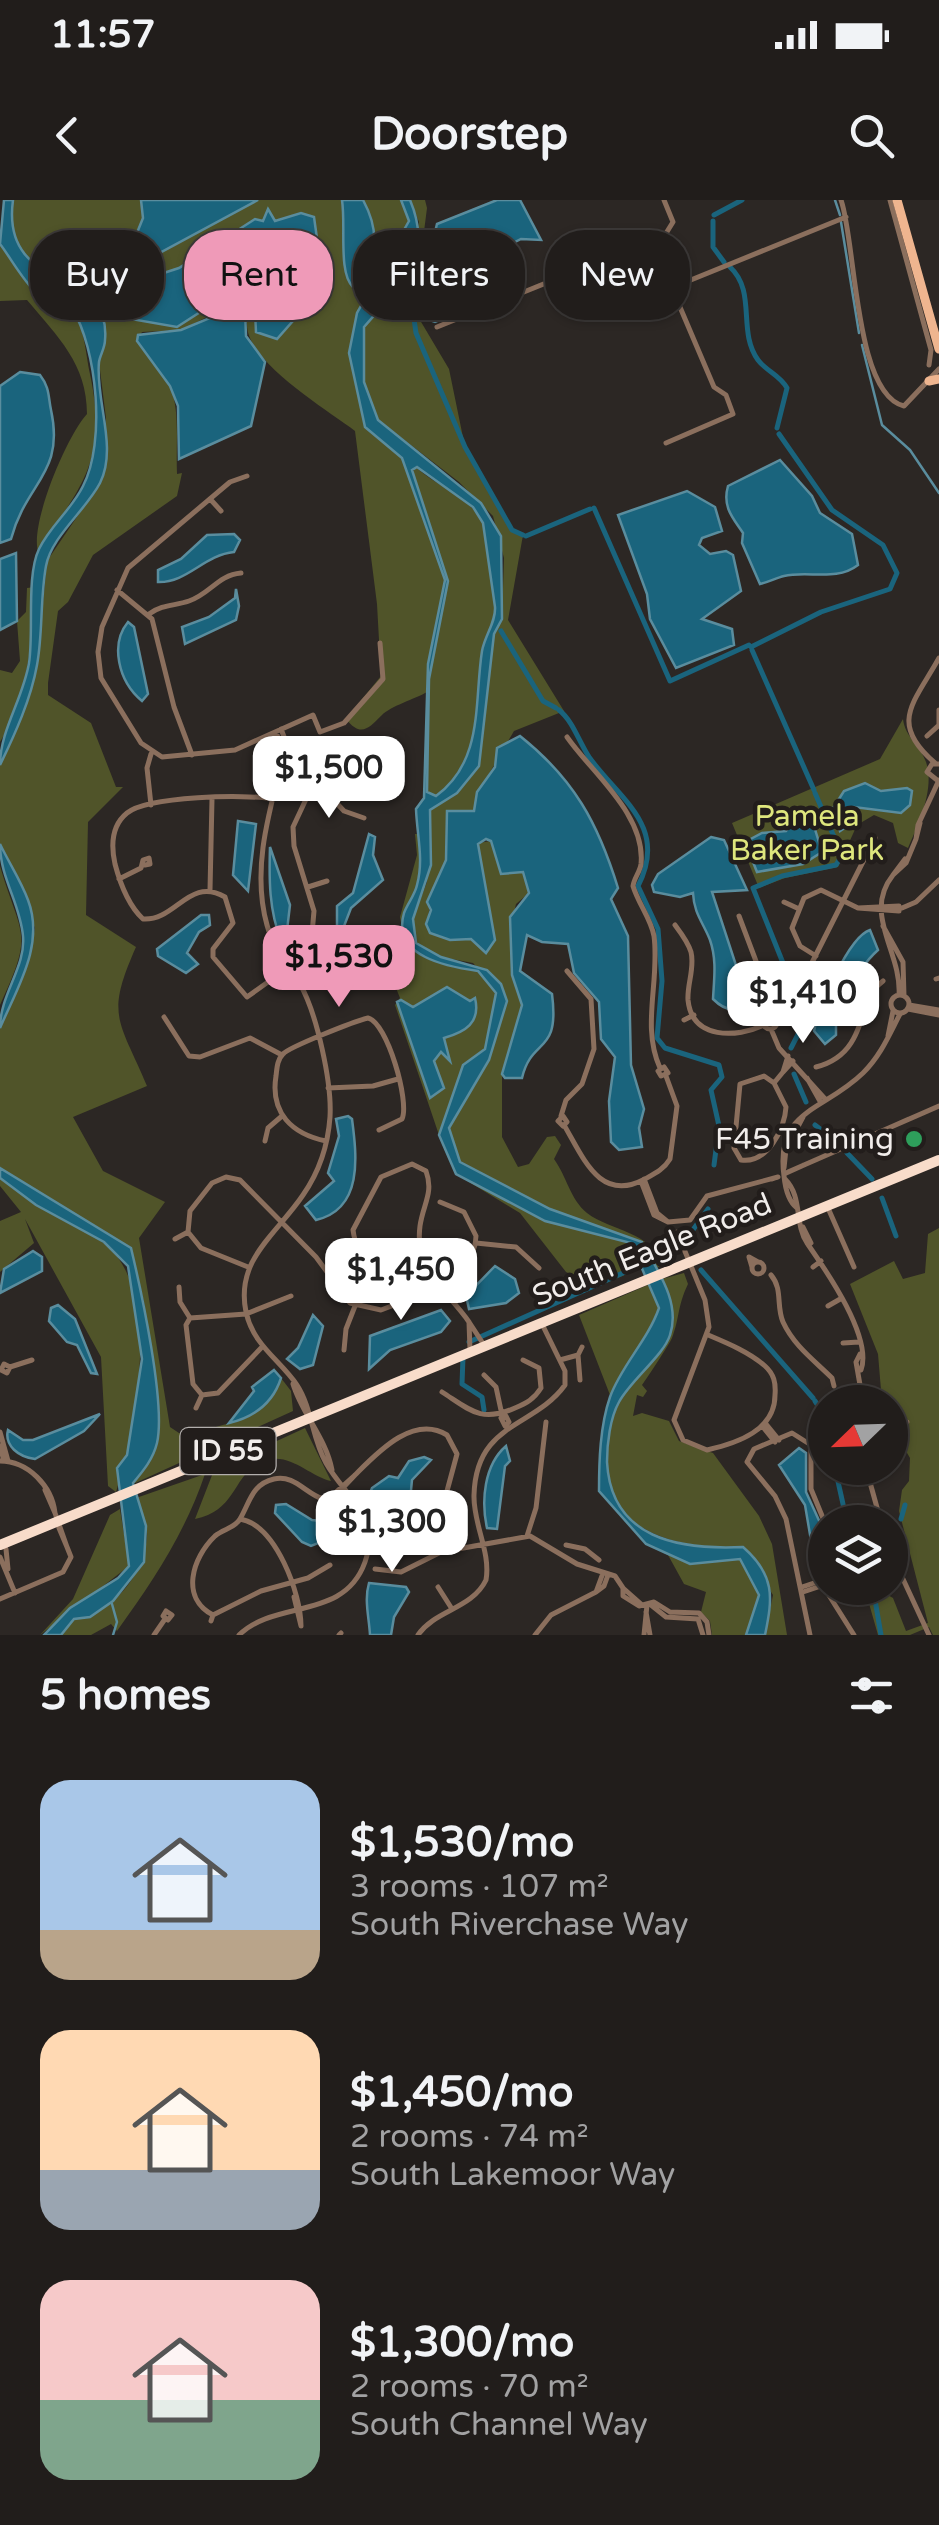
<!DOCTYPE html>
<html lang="en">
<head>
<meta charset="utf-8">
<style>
  body { margin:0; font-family:"Varela Round",sans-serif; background:#292624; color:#f1f3f6; height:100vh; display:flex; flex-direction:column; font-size:38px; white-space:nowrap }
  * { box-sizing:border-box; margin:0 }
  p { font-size:32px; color:#a2a2a3 }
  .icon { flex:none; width:55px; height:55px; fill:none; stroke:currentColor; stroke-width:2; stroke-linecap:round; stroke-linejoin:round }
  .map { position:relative; height:1435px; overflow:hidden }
  .drawer { display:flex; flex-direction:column; background:#211d1b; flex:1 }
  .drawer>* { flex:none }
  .top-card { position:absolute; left:30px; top:30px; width:880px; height:90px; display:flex; gap:20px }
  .needle { width:65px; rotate:247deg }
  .tools { position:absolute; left:808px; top:1185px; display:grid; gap:20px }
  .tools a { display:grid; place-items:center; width:100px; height:100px; border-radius:50%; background:#211d1b; box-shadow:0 2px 8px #0004,0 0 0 2px #3e3b3a; font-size:50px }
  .price { position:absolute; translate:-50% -85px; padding:0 22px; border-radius:20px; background:#fff; color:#222; font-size:32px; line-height:65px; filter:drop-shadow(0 2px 5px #0008) }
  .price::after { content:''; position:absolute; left:50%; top:60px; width:30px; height:22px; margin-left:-15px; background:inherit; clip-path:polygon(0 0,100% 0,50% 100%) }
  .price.selected { background:#ef9ab8; color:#111 }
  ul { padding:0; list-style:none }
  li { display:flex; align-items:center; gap:30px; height:250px; padding:0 40px }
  li span { display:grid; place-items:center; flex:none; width:280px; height:200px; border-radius:30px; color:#555 }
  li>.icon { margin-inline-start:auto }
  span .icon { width:120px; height:120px; fill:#fffc; stroke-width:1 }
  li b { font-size:42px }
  h2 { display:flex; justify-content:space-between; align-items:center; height:120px; padding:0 40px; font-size:42px }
  .tag { padding:0 35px; border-radius:40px; background:#211d1b; box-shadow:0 2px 8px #0004,0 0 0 2px #3e3b3a; font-size:35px; line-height:90px }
  .tag.selected { background:#ef9ab8; color:#111 }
  .status { display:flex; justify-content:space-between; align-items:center; height:70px; padding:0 50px; background:#211d1b; direction:ltr }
  .status svg { height:28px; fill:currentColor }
  header { display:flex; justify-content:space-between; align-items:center; height:130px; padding:0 40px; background:#211d1b; font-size:45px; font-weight:700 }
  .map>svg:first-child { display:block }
  .green { fill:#505429 }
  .water { fill:#1a647d; stroke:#5a8d9e; stroke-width:2.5; fill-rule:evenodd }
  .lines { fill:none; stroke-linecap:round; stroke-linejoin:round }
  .stream { stroke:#5a8d9e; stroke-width:2.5 }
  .canal { stroke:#1a647d; stroke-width:5 }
  .minor { stroke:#8b6f5d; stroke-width:5 }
  .major { stroke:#efb58f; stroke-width:9 }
  .highway { stroke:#f8dcca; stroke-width:10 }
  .leisure-dot { fill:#2e9e5b; stroke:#221d1b; stroke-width:4 }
  .labels { text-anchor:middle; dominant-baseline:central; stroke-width:9; stroke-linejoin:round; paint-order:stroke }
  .shield { fill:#221d1b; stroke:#b3afad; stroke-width:2.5 }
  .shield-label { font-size:28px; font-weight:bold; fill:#f1edeb }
  .park-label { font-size:30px; fill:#dee67d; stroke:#221d1b }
  .poi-label { font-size:30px; fill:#f1edeb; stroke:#221d1b; text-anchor:end }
  .street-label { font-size:30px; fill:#f1edeb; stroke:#221d1b }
</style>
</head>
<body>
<div class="status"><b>11:57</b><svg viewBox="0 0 49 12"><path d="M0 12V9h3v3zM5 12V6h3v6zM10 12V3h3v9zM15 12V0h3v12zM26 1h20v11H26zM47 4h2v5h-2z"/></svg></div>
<header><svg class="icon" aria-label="back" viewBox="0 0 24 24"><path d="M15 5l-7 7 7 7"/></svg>Doorstep<svg class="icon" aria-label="search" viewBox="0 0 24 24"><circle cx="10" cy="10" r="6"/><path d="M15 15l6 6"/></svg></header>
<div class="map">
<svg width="939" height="1435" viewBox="0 0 939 1435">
  <rect width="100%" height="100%" fill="#2c2724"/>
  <path class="green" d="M13,0H401L409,20L357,112L349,153L365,227L402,258L445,380L428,464L427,492C415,499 391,506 382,515C369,528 361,538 346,519L381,476L377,404L355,231C326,209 245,161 247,123L217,112L181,130L142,132L137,141C187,184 175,221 177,274L182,273L177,296L93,355L68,402L58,411L48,483V495L91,523L116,587H123L88,622L86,715L136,747C105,817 119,819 147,886L73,917L103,971L165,1002L139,1038L170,1227L179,1233H189C227,1224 267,1219 281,1178L291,1191L293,1211L133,1284L159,1238L144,1102L131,1048L0,968V828L29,759L35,728L0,644V565L37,467L47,361L102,280L106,218L99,162L106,139L100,112L84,96L27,70L13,53L8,33Z
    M410,0H425L427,8L414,110L449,169L465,247L511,330L523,335L508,420L564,511L514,531L479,591L474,611L447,613C445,628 448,646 446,660C441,688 423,704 430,733L450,740L471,739L478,746L495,740L480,673L478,643L491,641L503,674L523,672L529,693L516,704L510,729L511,758L522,805L502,874V937L518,967L529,964L547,937L555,936L561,945L554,959C567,977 570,999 587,1013C610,1031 653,1031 661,1066L656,1068L642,1042L549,1009L460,962L449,928L489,860L507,801L473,763L441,757L416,743L413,719L427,682L430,610L479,566L494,434L502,418L504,358L493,316L459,282L377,219L364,182V127L404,84L419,22Z
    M0,44C17,69 38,109 72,108C85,129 85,150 90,174C108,260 83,284 38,351C30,324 66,237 87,214C87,164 58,137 27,100L0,101Z
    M414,265C433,286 472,295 483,325C492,350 500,390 496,417C494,430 484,441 482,453C475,504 483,562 437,596L427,592L429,479L448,380L421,296L412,283Z
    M35,387C31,440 30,496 0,542V470L12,473L20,461L17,421L26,412L27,388Z
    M903,519C905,537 920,545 926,562C935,588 919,623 908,648L898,643L893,623L874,615L857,625L838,667L785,678L759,688L732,623L880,559Z
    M415,634H419L423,649L407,739C424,762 451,768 478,771L496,793L485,850L463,865L439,935L395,805L400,798L394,783L387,786L383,777L406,750L400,717L417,655Z
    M0,666C21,738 35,730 0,805Z
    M456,974L545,1021L631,1043L646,1073L641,1068L583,1093L576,1077L566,1072L520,1013Z
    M0,978C32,1004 73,1018 105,1044C164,1091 135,1232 116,1292L108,1286L101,1157L25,1019L34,1043L0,1072V1021L21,1012L0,986Z
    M939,1028V1435H933L929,1427L910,1435H878L868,1400L886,1394L893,1398L906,1431L928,1423L899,1311L902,1290L909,1281L910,1258L903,1246L901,1218L890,1215V1202H882L878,1154L850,1084L894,1061L903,1079L925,1073L928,1034Z
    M684,1073L688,1084C677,1107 680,1117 672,1138C669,1145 647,1178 642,1185L647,1191L643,1197L637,1195L633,1216L642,1213L669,1221L679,1241L713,1253L759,1316L772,1344L787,1435H765L773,1395L743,1347C650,1351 576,1313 616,1207C627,1180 654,1163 668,1138C677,1122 670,1094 662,1079Z
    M650,1084L659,1108L649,1136L610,1195L579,1115Z
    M305,1228L331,1281C312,1277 293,1256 272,1259C231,1266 242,1310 195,1319L214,1270Z
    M205,1274C185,1333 153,1381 117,1431L111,1424L91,1435H61L74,1419C113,1412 144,1376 147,1336C148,1324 139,1311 136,1298Z
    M120,1309L129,1366L40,1435L73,1399L110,1315Z
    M656,1349L690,1364L740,1359L759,1395L746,1435H712L710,1421L701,1412L706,1392L684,1384L668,1355Z"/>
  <path class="water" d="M4,0H13C0,96 112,64 105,140C105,148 100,155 99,162C95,200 118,247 100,283C86,310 51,337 46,366C40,399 43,433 37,465C31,499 15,534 0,565C0,530 23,499 29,463C34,432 26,376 39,349C50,326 72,309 83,286C106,242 97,149 72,108C36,109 19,69 0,44Z
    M141,0H258L128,70L124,65L143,18Z
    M342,0H363C380,31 379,63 353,87C338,73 346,26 342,0Z
    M401,0H410C435,59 400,85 364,127V182L378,220L481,303L501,336L502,419L494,434L479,566L457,593L430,610L431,665L413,719L416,743L441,757L487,770L501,784L507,801L489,860L449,928L460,962L550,1009L642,1042C657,1070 681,1102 670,1135C664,1155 630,1181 619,1202C610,1218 607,1244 607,1262C611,1339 679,1350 743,1347C775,1375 773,1397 765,1435H746L759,1395L740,1359L690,1364L646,1344L599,1291C599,1261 600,1226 610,1197C621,1166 648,1140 659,1108L631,1043L545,1021L456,974L439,935L463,865L485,849L496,793L478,771C449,767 391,757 404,713C407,704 415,695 417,685C424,659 417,636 416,609L424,598L428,464L445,380L402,258L365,227L349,153L357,113L409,21ZM417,267L473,307L483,323L495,407C496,422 485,435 482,451C474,502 484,561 436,596L427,592L429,479L448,381L412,270Z
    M497,0H520L541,40L521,39L491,54L484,72L483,95L490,100L435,122L427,119L420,93L437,24Z
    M268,9L275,21L301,13L314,17L320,60L299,114L277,139L256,132L255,111L247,100L205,109L177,127L125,118L113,93L117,88L179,68L255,19L263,21Z
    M236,107L245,110L246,136L265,162L251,226L179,259L178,206L170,186L137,141L138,135L181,130Z
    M20,172L40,175C50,188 48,196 51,210C65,274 26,282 11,339L0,343V186Z
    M780,260L812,296L820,313L852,334L858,365C836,382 808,370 784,376C776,378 769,382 760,384L742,343L743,333C733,318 722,307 728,286Z
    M687,291L715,307L722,331L702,338L699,345L710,354L726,351L733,355L741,391L702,419L732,429L734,445L676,468L650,419L647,394L618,315Z
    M234,334L240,340L234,352C204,355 187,383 158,382V370L181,359L207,335Z
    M16,353L17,421L0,430V359Z
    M236,389L239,406L236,420L185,444L182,427L209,417L235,398Z
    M128,422L134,427L148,494L142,501C118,481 110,444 128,422Z
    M520,536C574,579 598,623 618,688L611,699L628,736L631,865L644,909L639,928L642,947L619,950L611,942L609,901L615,857L601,839L599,802L574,773L568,744L542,742L527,735L520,771L552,794C560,856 532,836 522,878H505L502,874L522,805L512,775L510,717L529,693L523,672L501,674L491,641L486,639L478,644L495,740L486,753L471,739L450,740L430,733L426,724L431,710L427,702L446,660L447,611H474L477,592L495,567L497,548Z
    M865,583L881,591L907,588L912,591L910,605L901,613L854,607L848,611L846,627L840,631L832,610L844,591Z
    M809,610L822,652L803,664L757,672L745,642L762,633L786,631L800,613Z
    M238,621L256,624L248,691L233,675Z
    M369,634L375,637L373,655L383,680L351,708L341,734L337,730V706L353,693Z
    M711,637L724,640L747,690L712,692L748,802C736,814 724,810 713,799C714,779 717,760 710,740C703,722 694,714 693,693L680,697L654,692L652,685L658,674Z
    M0,644C9,663 21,681 28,700C45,745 17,788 0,828C0,794 26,767 23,736C20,703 0,678 0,644Z
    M270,647L290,705L286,739L281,740C269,711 269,679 270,647Z
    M201,715H209L210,725L199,732L187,753L198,764L186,773L158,756L157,749Z
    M870,730L878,750C850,775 859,792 836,813V835L825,844L814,831C819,808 848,737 870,730Z
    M447,787L470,801L475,798C481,823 465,832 444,838L450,861L441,852L434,861L444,888L430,898L397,802L401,800L413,807Z
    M348,916L352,919C357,957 363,1009 316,1020L305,1006L334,981L328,973L339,936L336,919Z
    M0,968L131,1048C141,1090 166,1204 157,1243C153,1259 144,1270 133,1283L146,1326L144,1362L113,1401L90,1417L74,1419L61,1435H44L70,1408L118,1378L129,1366L117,1268L127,1255L142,1159L128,1066L104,1042L36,1005L0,978Z
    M33,1051L42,1057V1071L0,1093L4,1069Z
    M495,1066L515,1079L519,1093L506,1103L469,1109L466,1096Z
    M58,1105L75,1119L97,1174L91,1173L77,1145L67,1142L49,1121L51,1108Z
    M441,1110L450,1121L441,1132L390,1150L369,1169L370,1136Z
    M313,1115L323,1126L313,1165L300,1169L287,1159L298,1148Z
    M274,1170L281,1178C273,1203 254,1217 229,1223L254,1191L252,1187Z
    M100,1214L84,1231L35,1259C19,1257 4,1246 8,1230L23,1240H33Z
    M506,1246L510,1261L505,1266L497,1329L487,1328C481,1301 484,1265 506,1246Z
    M799,1248L806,1253V1292L822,1327L817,1376L805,1305L779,1265Z
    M424,1257L431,1260L412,1280L410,1301L392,1302L373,1314L367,1300L372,1288L389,1276L398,1278L409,1261Z
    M286,1304L312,1320L338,1323L345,1313H352L362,1327V1344L336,1336L311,1346L302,1342L275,1313L276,1305Z
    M369,1383L406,1387L409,1392L394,1417L391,1435H370C369,1417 364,1400 369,1383Z"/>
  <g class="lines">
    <path class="stream" d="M835,0L840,15
      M841,22L859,133
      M862,145L882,225L910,250L939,293
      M112,1404L117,1422L113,1435"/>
    <path class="canal" d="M714,15L742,0
      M713,21V47L724,62
      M730,67C757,92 737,131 758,160C766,171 780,175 787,188L777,228
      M408,77L416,133L465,247L512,330L523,335
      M594,308L670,481L749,445
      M526,336L590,309
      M501,431L543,501L556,508
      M751,447L821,412L890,389L897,373L883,345L832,310L779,234
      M752,450L814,590
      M559,510C573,521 579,542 589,557C619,599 669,626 638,686L658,729L662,781L657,838L665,848L719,865L722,877L711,890L719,926L714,965
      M791,783L753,688L782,676L836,665L842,655L815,593
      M791,848L806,819
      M794,874L806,902
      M815,925L838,943
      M847,953L872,979
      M882,998L896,1036
      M693,1044L690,1034L708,1009
      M701,1070L813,1198
      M469,1142L645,1063
      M463,1157L462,1184L482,1197L484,1210
      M815,1201L825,1216
      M835,1268L847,1322
      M901,1319L905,1305
      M873,1388L881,1435"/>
    <path class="minor" d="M841,0C856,42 854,194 904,206L939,169
      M890,0L931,150L929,165
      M437,127L665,35L673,22L664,0
      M666,243L733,214L726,195L714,187L674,93L676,86L846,17
      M247,276L230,282L128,368L102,427L98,452L101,478L141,543L162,557L235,550L313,515L320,532L344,523L383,479L380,443
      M211,300L221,311
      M117,390L152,419L174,507L192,555
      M149,414C163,404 175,406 189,401C210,394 218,375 241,373
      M939,510V524
      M276,532L284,554L288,547L281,529
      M927,536L939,525
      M567,537C592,573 646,615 641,664C640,672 634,678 633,686C638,703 651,719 654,736C660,781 641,826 660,868
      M151,554L147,568L151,605
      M935,563C888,523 914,503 939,458
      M280,569L315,580L344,611L364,618
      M937,580L927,572L932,564H939
      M273,599C246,594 148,596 127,613C111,626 111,646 115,664C120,683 128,705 143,719C176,721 189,676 225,697L233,723L213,749V757L247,797L303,757L311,745L314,711L294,646L293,627L315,580L337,553
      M920,623L916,639L918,625L939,580
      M905,659L893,675L906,663L916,639
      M893,675C862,714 902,752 899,795
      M119,679L141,668L143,660L149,658L150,664L145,665
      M308,687L327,681
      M210,690L212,599
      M784,702L797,708
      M899,706V711L858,708Z
      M902,708L916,702L939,680
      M739,716L765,785L770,815
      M675,725C681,733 688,742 691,752C695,768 687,784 688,800C692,840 737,838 764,825
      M883,726L903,762L904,796
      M816,756L800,746L792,728L804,698L821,690L858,708
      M936,779L939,778
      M891 804a9 9 0 1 1 18 0a9 9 0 1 1-18 0Z
      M909,805L939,810
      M908,809L939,815
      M763 822a7 7 0 1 1 14 0a7 7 0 1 1-14 0Z
      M164,817L189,856L200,857L250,838L282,855
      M777,819L788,810L875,638
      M684,820L694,815
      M771,829L779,848L826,900
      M888,836L893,811
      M788,856L783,872L793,861
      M664,867L668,873L661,876L658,871Z
      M816,867C855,857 859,827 869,793L883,781
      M807,878L821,903
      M328,888L373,886L398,879
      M561,916L566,900L582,884L594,849L591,799L567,771
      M563,916L567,922L563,926L558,921Z
      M564,925C584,959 600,1003 645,979C656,973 664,969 670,959L677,906L666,876
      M891,927L909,919
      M265,941L268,928L282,916
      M326,941C292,934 270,913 276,876C277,868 277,860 283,854C289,847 355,821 368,818C387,822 410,902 402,919L379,930
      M741,960C767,964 785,929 786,907L774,883L783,872
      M741,960L734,948L740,884L764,876L774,883
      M804,965L939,906
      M784,968L786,949L803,917
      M784,974L804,965L788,972
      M785,979C803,997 794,1023 807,1043C825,1069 873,1137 861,1170
      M641,981L654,1015L668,1022L657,1013L644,979
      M440,1002L464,1012L476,1036C475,1064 449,1088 423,1094L448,1079
      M797,1008C788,1001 785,986 784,976C775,909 823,912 863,873C881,855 889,835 900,814
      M828,1008L854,1067
      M668,1022L690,1020L707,996L778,977L772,979
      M803,1027L811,1043
      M188,1032L190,1011L212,983L226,977L240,980L316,1057L350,1103L381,1110L423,1094
      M188,1032L201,1048L248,1067
      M175,1039L188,1032
      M476,1043L516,1047L539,1068
      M420,1047L405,1052H420
      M685,1049L677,1032L705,1100L709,1127L674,1220L683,1240L707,1250C738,1243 775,1230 775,1195C776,1183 774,1174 765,1166C749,1152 727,1143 708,1135
      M405,1052C381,1065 357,1062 353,1030L381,977L412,964L426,971C434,993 423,1004 420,1026C414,1072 447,1090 469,1122
      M752 1068a6 6 0 1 1 12 0a6 6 0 1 1-12 0Z
      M752,1067L749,1057L758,1062
      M813,1067L821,1061
      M771,1075C783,1089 776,1106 783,1122C794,1146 815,1161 832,1178L834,1186
      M179,1087L180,1102L190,1118
      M828,1106L842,1098
      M190,1118L246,1114L291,1096
      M190,1118L186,1125L193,1184L202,1195L196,1208
      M843,1143L859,1142
      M344,1150L346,1129L355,1106
      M470,1150L469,1122L484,1145
      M860,1154L856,1162L863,1202
      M560,1160L578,1155
      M4,1164L10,1167L7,1173L1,1170Z
      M10,1167L32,1160
      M484,1175L496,1187L502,1215
      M580,1180L578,1155L582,1147
      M293,1184C302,1214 326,1238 332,1270
      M442,1192C470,1210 481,1223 515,1208C527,1203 534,1199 541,1188L539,1168L523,1160
      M202,1195L218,1193L262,1147
      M506,1216L509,1222L505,1226L501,1218Z
      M890,1219L907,1222
      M766,1224L779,1240
      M763,1227L775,1242
      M0,1232L8,1261
      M811,1245V1289L825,1323
      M811,1245L822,1239L813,1249
      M0,1246L4,1261
      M0,1261C28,1261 52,1286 55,1313L45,1290
      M866,1268L881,1322
      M866,1269L885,1268
      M355,1275C377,1253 413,1214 447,1235L457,1254L447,1291L452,1350
      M55,1313L67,1347L59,1328
      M240,1319C276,1325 301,1394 301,1426L294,1397
      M527,1336L536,1308L546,1222
      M566,1345L585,1349L599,1360
      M6,1349L8,1369
      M890,1351L929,1435
      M825,1355V1389L854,1435
      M0,1357L15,1393
      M375,1369L401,1372L441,1352L530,1336L577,1364L615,1376L623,1388
      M603,1373L596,1392L604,1386L608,1375
      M438,1387L452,1409
      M802,1387L823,1380
      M803,1392L824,1385
      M0,1399L63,1372L71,1357L67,1347
      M641,1404L623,1388V1396L639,1406L654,1402L670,1412L699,1413L707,1422L709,1435
      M651,1405L666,1417L698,1419L703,1435
      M166,1411L172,1415L168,1420L163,1416Z
      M646,1412L650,1435
      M213,1415C180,1398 192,1358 215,1336C223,1329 235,1328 240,1319C250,1302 252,1284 274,1279C294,1274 306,1294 323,1299L338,1293L355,1275L335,1293
      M211,1421L213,1415L261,1391L308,1378L330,1365
      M154,1435L165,1419
      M239,1435C276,1399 344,1421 365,1362C381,1316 345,1297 326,1263C312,1239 312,1208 297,1185C280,1160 253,1145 246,1112C235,1059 277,1034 303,995C319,972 328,945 330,917C332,883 317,814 300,784C289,765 273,748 267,725C251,668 270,609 284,554
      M339,1435L341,1433
      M418,1435C435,1410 472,1409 486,1380C491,1352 473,1324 474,1295C476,1222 534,1228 565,1185V1171L542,1124
      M535,1435L551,1415L596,1392
      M644,1435L647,1405
      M810,1435L786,1319L775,1296L747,1262L754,1249L792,1233L811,1245"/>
    <path class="major" d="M897,0L939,149
      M929,181L939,179"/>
    <path class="highway" d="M0,1345L939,960"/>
  </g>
  <circle class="leisure-dot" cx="914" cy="939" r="10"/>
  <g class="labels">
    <rect class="shield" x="180.5" y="1228" width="95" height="46" rx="8"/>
    <g class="shield-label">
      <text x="228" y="1251">ID 55</text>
    </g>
    <g class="park-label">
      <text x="807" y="616">Pamela<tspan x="807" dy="34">Baker Park</tspan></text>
    </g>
    <g class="poi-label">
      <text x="894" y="939">F45 Training</text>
    </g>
    <g class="street-label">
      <text transform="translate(652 1050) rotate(-22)">South Eagle Road</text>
    </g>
  </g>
</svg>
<div class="tools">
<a><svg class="needle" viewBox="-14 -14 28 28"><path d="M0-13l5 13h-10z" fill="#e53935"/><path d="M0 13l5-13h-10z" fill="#a2a2a3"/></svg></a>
<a><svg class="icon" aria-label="layers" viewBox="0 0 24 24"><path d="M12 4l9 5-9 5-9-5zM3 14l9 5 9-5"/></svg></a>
</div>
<b class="price" style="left:329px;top:621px">$1,500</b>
<b class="price selected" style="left:339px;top:810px">$1,530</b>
<b class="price" style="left:803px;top:846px">$1,410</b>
<b class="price" style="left:401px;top:1123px">$1,450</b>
<b class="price" style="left:392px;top:1375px">$1,300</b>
<div class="top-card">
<a class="tag">Buy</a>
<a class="tag selected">Rent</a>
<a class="tag">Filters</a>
<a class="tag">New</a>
</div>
</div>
<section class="drawer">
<h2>5 homes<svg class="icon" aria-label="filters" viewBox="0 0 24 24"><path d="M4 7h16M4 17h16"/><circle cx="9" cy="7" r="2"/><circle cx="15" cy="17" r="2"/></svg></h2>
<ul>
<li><span style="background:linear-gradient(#a9c7e8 75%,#b9a48a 0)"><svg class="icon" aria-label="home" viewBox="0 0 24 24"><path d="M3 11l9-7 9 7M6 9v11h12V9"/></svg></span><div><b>$1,530/mo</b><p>3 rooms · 107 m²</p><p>South Riverchase Way</p></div></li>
<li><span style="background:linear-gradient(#ffd9b3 70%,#9aa5b1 0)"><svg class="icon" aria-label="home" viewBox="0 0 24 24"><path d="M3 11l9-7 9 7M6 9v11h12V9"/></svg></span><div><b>$1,450/mo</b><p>2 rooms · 74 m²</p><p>South Lakemoor Way</p></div></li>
<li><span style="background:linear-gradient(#f6c9c9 60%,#7fa58c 0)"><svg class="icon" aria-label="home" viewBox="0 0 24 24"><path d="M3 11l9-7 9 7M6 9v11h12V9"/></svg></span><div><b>$1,300/mo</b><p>2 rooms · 70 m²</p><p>South Channel Way</p></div></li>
</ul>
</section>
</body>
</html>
